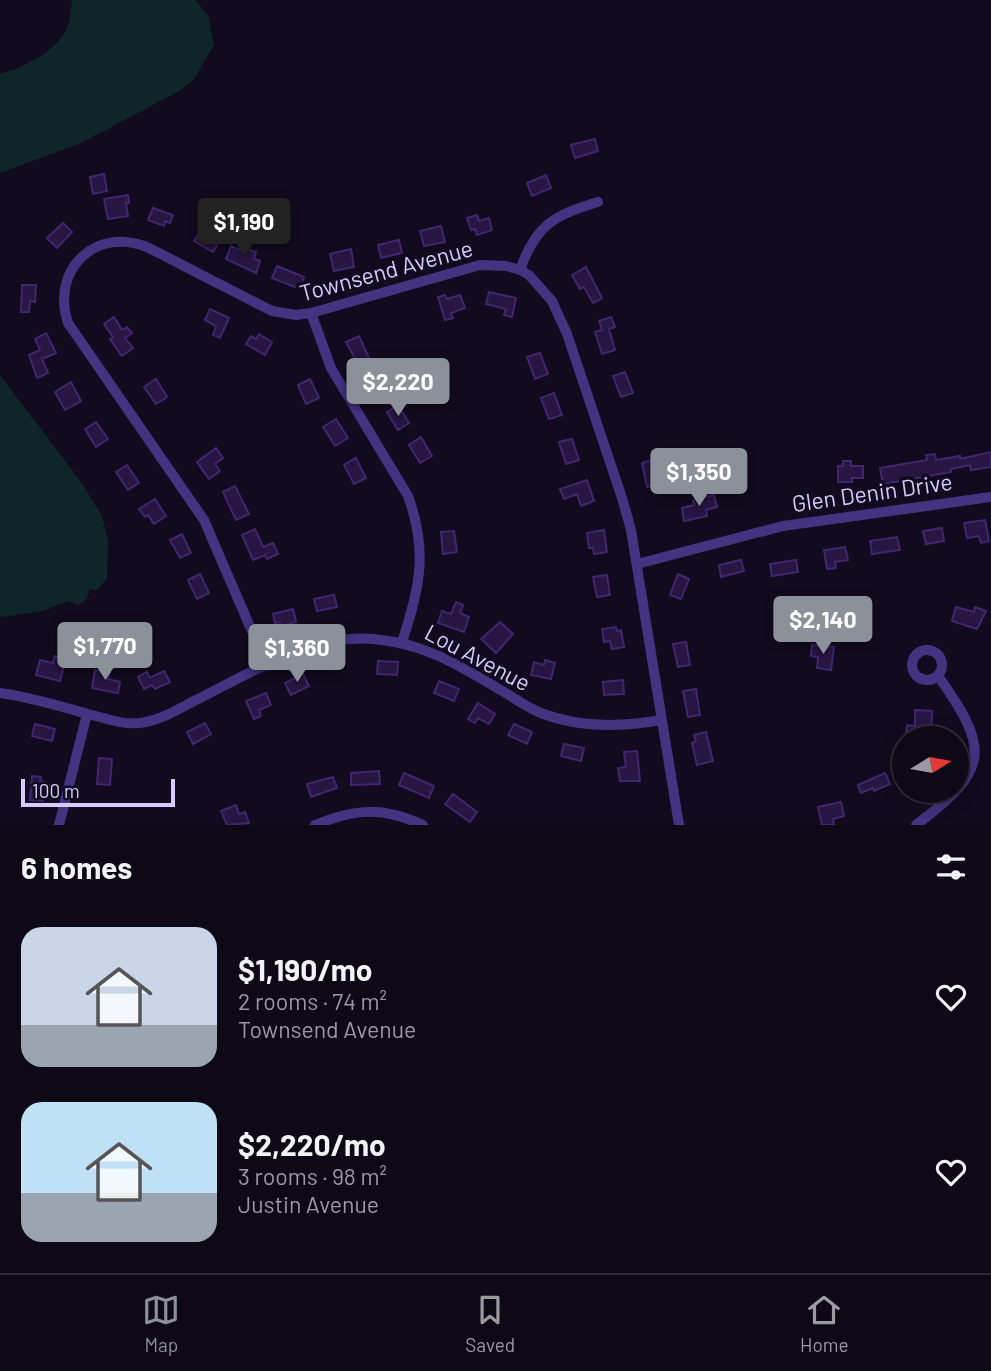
<!DOCTYPE html>
<html lang="en">
<head>
<meta charset="utf-8">
<style>
  body { margin:0; font-family:Barlow,sans-serif; background:#171120; color:#f1f3f6; height:100vh; display:flex; flex-direction:column; font-size:26px; white-space:nowrap }
  * { box-sizing:border-box; margin:0 }
  p { font-size:23px; color:#9b9aa1 }
  .icon { flex:none; width:38px; height:38px; fill:none; stroke:currentColor; stroke-width:2; stroke-linecap:round; stroke-linejoin:round }
  .map { position:relative; height:825px; overflow:hidden }
  .details { display:flex; flex-direction:column; background:#0e0817; flex:1 }
  .details>* { flex:none }
  .needle { width:46px; rotate:79deg }
  .tools { position:absolute; left:892px; top:726px; display:grid; gap:14px }
  .tools a { display:grid; place-items:center; width:77px; height:77px; border-radius:50%; background:#0e0817; box-shadow:0 4px 18px #0003,0 0 0 2px #2e2936; font-size:35px }
  .scale { position:absolute; left:21px; bottom:18px; width:154px; box-sizing:border-box; padding-left:7px; border:4px solid #d8c9ff; border-top:0; font-size:19px; line-height:24px; white-space:nowrap; color:#d8c9ff; -webkit-text-stroke:5px #120b1f; paint-order:stroke }
  .price { position:absolute; translate:-50% -60px; padding:0 16px; border-radius:7px; background:#8c9099; color:#fff; font-size:23px; line-height:46px; filter:drop-shadow(0 2px 4px #0008) }
  .price::after { content:''; position:absolute; left:50%; top:42px; width:21px; height:16px; margin-left:-10px; background:inherit; clip-path:polygon(0 0,100% 0,50% 100%) }
  .price.on { background:#222; color:#fff }
  ul { padding:0; list-style:none }
  li { display:flex; align-items:center; gap:21px; height:175px; padding:0 21px }
  li span { display:grid; place-items:center; flex:none; width:196px; height:140px; border-radius:21px; color:#555 }
  li>.icon { margin-inline-start:auto }
  span .icon { width:84px; height:84px; fill:#fffc; stroke-width:1 }
  li b { font-size:30px }
  h2 { display:flex; justify-content:space-between; align-items:center; height:84px; padding:0 21px; font-size:30px }
  .tabs { display:flex; justify-content:space-around; align-items:center; height:98px; border-top:2px solid #2e2936; background:#0e0817; font-size:19px; color:#9b9aa1 }
  .tabs a { display:grid; justify-items:center; gap:4px }
  .tabs .on { color:#8c9099 }
  .map>svg:first-child { display:block }
  .green { fill:#0e2629 }
  .building { fill:#261641; stroke:#40266f; stroke-width:2 }
  .lines { fill:none; stroke-linecap:round; stroke-linejoin:round }
  .minor { stroke:#433381; stroke-width:10 }
  .labels { text-anchor:middle; dominant-baseline:central; stroke-width:7; stroke-linejoin:round; paint-order:stroke }
  .street-label { font-size:23px; fill:#d8c9ff; stroke:#120b1f }
</style>
</head>
<body>
<div class="map">
<svg width="991" height="825" viewBox="0 0 991 825">
  <rect width="100%" height="100%" fill="#120b1f"/>
  <path class="green" d="M72,0H195L208,15L214,45L194,79L181,90L81,143L0,173V74C25,67 62,50 69,22C71,15 71,7 72,0Z
    M0,375L81,482L102,516L108,541L107,578L97,590L89,589C90,597 84,602 77,605L69,601L42,611L0,617Z"/>
  <path class="building" d="M595,139L598,151L575,158L571,145Z
    M104,174L107,191L93,194L90,177Z
    M546,175L551,188L532,196L527,183Z
    M128,195L129,203H126L128,216L108,219L104,199Z
    M153,208L173,215L170,223L165,221L164,226L148,220Z
    M477,215L479,221L489,218L492,230L477,235L475,229L471,230L467,218Z
    M63,223L72,232L57,248L47,238Z
    M441,226L445,242L424,246L420,231Z
    M201,229L213,236L216,231L223,235L213,252L194,241Z
    M399,240L402,253L381,258L378,245Z
    M231,246L240,250L241,246L256,252L254,259L260,261L256,273L226,259Z
    M351,249L354,267L334,271L330,254Z
    M277,266L304,277L300,289L272,278Z
    M586,267L602,298L593,303L584,287L580,289L572,275Z
    M22,285H36L35,302L30,301L29,312H21Z
    M489,292L516,298L512,317L504,315L506,309L486,304Z
    M445,295L447,299L460,295L465,308L451,313L453,318L445,320L438,297Z
    M210,309L229,318L220,338L213,335L216,326L205,320Z
    M114,317L122,330L127,327L132,333L125,338L133,348L122,356L110,339L113,337L104,324Z
    M611,317L615,327L609,329L615,350L602,354L595,332L602,330L599,321Z
    M46,333L56,353L42,359L48,373L37,378L29,355L40,350L35,339Z
    M259,334L272,342L265,355L246,344L251,336L256,339Z
    M359,336L373,367L362,372L346,342Z
    M540,353L548,374L535,379L527,357Z
    M625,372L633,393L621,397L613,376Z
    M156,379L167,397L156,404L144,387Z
    M310,379L319,398L306,404L298,385Z
    M71,382L81,401L65,410L55,392Z
    M554,393L562,415L549,419L541,398Z
    M398,405L409,423L398,430L387,412Z
    M336,419L348,438L335,446L323,427Z
    M96,422L108,439L96,447L85,429Z
    M421,437L432,456L420,463L409,445Z
    M572,439L579,460L566,464L559,442Z
    M216,448L223,458L215,464L220,471L209,479L197,462Z
    M991,452V467L971,470L970,465L951,469V472L883,484L880,468L927,460L926,455L935,454L936,460L960,456V459Z
    M356,458L366,478L354,484L344,465Z
    M655,459L661,483L647,487L642,463Z
    M843,461H851V466H863V478H852V482H838V466H843Z
    M127,465L139,483L128,490L116,472Z
    M587,480L594,501L581,506L577,494L564,499L560,489Z
    M235,486L249,514L236,520L223,492Z
    M714,495L717,507L706,510L707,516L684,521L682,508L694,505L693,500Z
    M155,499L166,516L154,524L148,515L145,517L139,509Z
    M985,520L989,541L981,543L979,536L967,538L964,523Z
    M942,528L944,541L926,544L923,531Z
    M255,529L263,547L273,543L278,554L267,559L265,555L253,560L242,535Z
    M604,530L607,552L594,554L593,548H589L587,533Z
    M454,531L457,552L443,554L441,532Z
    M182,534L191,553L180,558L170,540Z
    M897,537L900,550L872,554L870,541Z
    M845,547L848,560L835,562L836,568L827,569L824,550Z
    M741,560L744,571L721,577L719,565Z
    M796,560L798,572L772,576L770,564Z
    M200,574L209,593L197,599L188,580Z
    M678,574L689,579L681,599L670,595Z
    M607,575L610,595L597,597L593,577Z
    M334,595L337,607L317,611L314,599Z
    M456,602L463,605L460,613L469,617L464,632L438,623L442,611L451,614Z
    M956,607L974,612L975,607L986,611L977,629L952,621Z
    M293,609L296,622L281,626L280,622L275,623L273,614Z
    M500,622L513,634L496,653L481,639Z
    M616,627L617,631L621,630L624,647L612,649L610,641L604,642L602,629Z
    M686,642L690,665L678,667L673,644Z
    M812,645L834,647L831,670L817,668L818,657L811,656Z
    M65,647L78,651L75,664L65,661L60,681L36,675L40,660L53,663L55,656L62,658Z
    M545,660L555,663L551,679L531,675L534,662L544,665Z
    M378,661L398,662L397,675L377,674Z
    M95,670L110,673L108,679L120,682L118,693L92,688Z
    M164,671L170,682L155,689L152,685L144,689L138,677L147,672L150,678Z
    M303,674L309,686L291,695L285,683Z
    M623,680L624,694L604,695L603,682Z
    M439,681L459,689L454,701L434,693Z
    M696,689L700,715L688,717L683,691Z
    M266,693L271,705L259,710L261,716L254,719L246,701Z
    M478,703L495,714L489,724L478,718L475,723L468,719Z
    M915,710L932,711L931,735L906,734L907,725L915,726Z
    M205,723L211,734L193,744L187,732Z
    M35,724L55,729L52,741L32,736Z
    M514,724L532,732L527,744L508,735Z
    M706,732L713,761L697,765L692,743L696,741L694,735Z
    M564,744L584,748L581,761L561,756Z
    M637,751L640,781H620L618,768L626,767L624,752Z
    M99,758L112,759L110,785L97,784Z
    M379,771L380,784L351,785V773Z
    M404,773L434,786L429,798L399,785Z
    M885,773L890,784L874,791L873,788L861,793L858,785Z
    M32,776L41,777L40,781L44,782L43,801L30,800Z
    M333,777L337,788L311,797L307,784Z
    M453,794L477,812L470,822L445,804Z
    M841,802L844,816L833,819L834,825H822L818,807Z
    M236,805L239,814L245,812L249,823L227,825L221,811Z"/>
  <g class="lines">
    <path class="minor" d="M520,270C536,224 555,215 598,202
      M311,313L331,368L408,496C428,551 420,588 402,642
      M637,564L783,526L991,497
      M912 665a15 15 0 1 1 30 0a15 15 0 1 1-30 0Z
      M267,666L204,520L68,323C50,269 97,225 149,248L272,311L296,315L311,313L480,265L506,266L520,270L529,275L552,301L567,334L622,498L631,530L679,825
      M0,693C30,697 59,706 88,714C105,718 122,725 140,723C159,721 177,710 194,701C248,675 310,633 373,639C423,643 457,664 499,689C513,697 526,707 541,713C579,728 622,727 661,720
      M59,825L87,714
      M315,825C356,808 383,807 423,825
      M916,825C989,770 991,750 938,676"/>
  </g>
  <g class="labels">
    <g class="street-label">
      <text transform="translate(386 270) rotate(-15)">Townsend Avenue</text>
      <text transform="translate(872 492) rotate(-8)">Glen Denin Drive</text>
      <text transform="translate(478 657) rotate(28)">Lou Avenue</text>
    </g>
  </g>
</svg>
<div class="tools">
<a><svg class="needle" viewBox="-14 -14 28 28"><path d="M0-13l5 13h-10z" fill="#e53935"/><path d="M0 13l5-13h-10z" fill="#9b9aa1"/></svg></a>
</div>
<div class="scale">100 m</div>
<b class="price on" style="left:244px;top:258px">$1,190</b>
<b class="price" style="left:398px;top:418px">$2,220</b>
<b class="price" style="left:699px;top:508px">$1,350</b>
<b class="price" style="left:823px;top:656px">$2,140</b>
<b class="price" style="left:105px;top:682px">$1,770</b>
<b class="price" style="left:297px;top:684px">$1,360</b>
</div>
<section class="details">
<h2>6 homes<svg class="icon" aria-label="filters" viewBox="0 0 24 24"><path d="M4 7h16M4 17h16"/><circle cx="9" cy="7" r="2"/><circle cx="15" cy="17" r="2"/></svg></h2>
<ul>
<li><span style="background:linear-gradient(#c9d6e8 70%,#9aa5b1 0)"><svg class="icon" aria-label="home" viewBox="0 0 24 24"><path d="M3 11l9-7 9 7M6 9v11h12V9"/></svg></span><div><b>$1,190/mo</b><p>2 rooms · 74 m²</p><p>Townsend Avenue</p></div><svg class="icon" aria-label="heart" viewBox="0 0 24 24"><path d="M12 20l-8-8c-3-5 5-10 8-4 3-6 11-1 8 4z"/></svg></li>
<li><span style="background:linear-gradient(#bfe0f5 65%,#9aa5b1 0)"><svg class="icon" aria-label="home" viewBox="0 0 24 24"><path d="M3 11l9-7 9 7M6 9v11h12V9"/></svg></span><div><b>$2,220/mo</b><p>3 rooms · 98 m²</p><p>Justin Avenue</p></div><svg class="icon" aria-label="heart" viewBox="0 0 24 24"><path d="M12 20l-8-8c-3-5 5-10 8-4 3-6 11-1 8 4z"/></svg></li>
</ul>
</section>
<nav class="tabs">
<a class="on"><svg class="icon" aria-label="map" viewBox="0 0 24 24"><path d="M3 6l6-2 6 2 6-2v14l-6 2-6-2-6 2zM9 4v14M15 6v14"/></svg>Map</a>
<a><svg class="icon" aria-label="saved" viewBox="0 0 24 24"><path d="M7 4h10v16l-5-4-5 4z"/></svg>Saved</a>
<a><svg class="icon" aria-label="home" viewBox="0 0 24 24"><path d="M3 11l9-7 9 7M6 9v11h12V9"/></svg>Home</a>
</nav>
</body>
</html>
